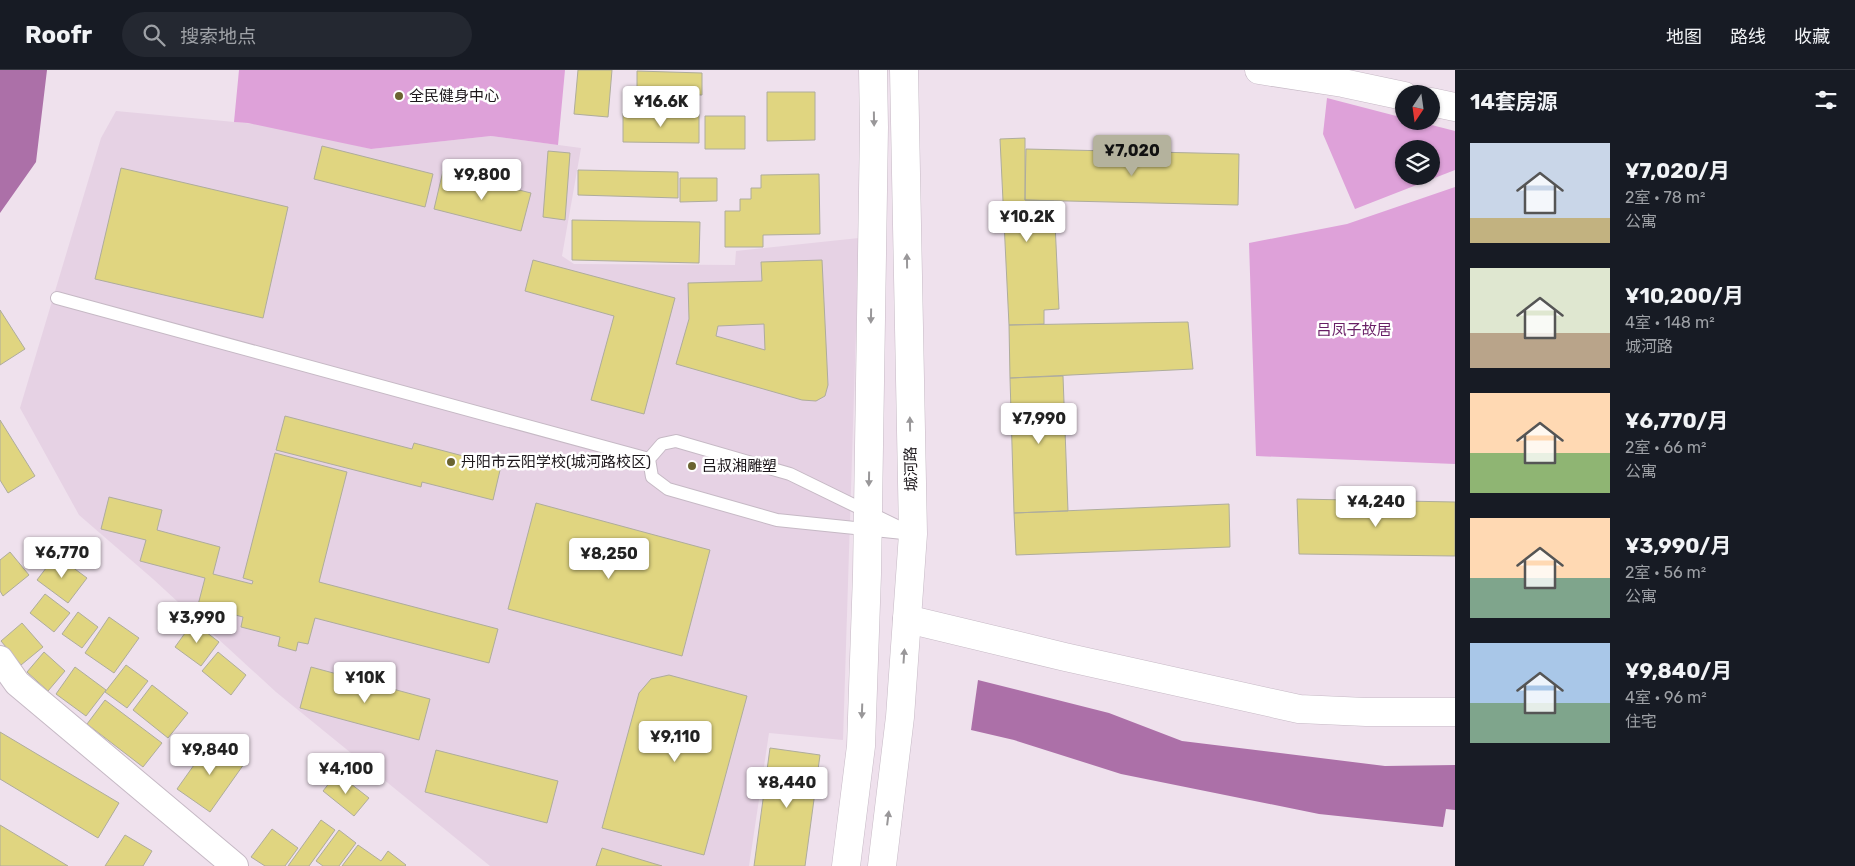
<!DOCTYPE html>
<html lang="zh">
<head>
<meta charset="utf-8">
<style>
  body { margin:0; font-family:Rubik,"Noto Sans SC",sans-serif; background:#242831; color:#f1f3f6; height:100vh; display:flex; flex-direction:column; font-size:19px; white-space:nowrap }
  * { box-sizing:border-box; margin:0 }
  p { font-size:16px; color:#9ea1a6 }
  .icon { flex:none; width:28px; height:28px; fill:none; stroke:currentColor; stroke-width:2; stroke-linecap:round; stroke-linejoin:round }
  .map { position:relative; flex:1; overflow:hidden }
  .drawer { display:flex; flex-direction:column; background:#171b24; width:400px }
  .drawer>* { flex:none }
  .needle { width:32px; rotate:193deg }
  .tools { position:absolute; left:1395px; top:15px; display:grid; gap:10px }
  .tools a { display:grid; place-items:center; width:45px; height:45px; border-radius:50%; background:#171b24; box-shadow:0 1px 4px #0004; font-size:25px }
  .price { position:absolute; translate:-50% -42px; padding:0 11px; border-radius:5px; background:#fff; color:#222; font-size:16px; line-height:32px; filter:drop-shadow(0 1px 2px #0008) }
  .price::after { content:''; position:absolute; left:50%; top:30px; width:15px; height:11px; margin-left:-8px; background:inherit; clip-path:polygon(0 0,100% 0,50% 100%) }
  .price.selected { background:#b4b29d; color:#111 }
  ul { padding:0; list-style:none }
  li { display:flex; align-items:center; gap:15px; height:125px; padding:0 15px }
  li span { display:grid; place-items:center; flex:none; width:140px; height:100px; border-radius:0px; color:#555 }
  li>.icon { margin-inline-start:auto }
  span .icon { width:60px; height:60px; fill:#fffc; stroke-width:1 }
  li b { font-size:21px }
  h2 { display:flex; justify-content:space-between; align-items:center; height:60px; padding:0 15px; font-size:21px }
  header { display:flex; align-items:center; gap:30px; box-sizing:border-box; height:70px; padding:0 25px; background:#171b24; border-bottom:1px solid #363941 }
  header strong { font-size:24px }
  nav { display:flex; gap:28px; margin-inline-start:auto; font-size:18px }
  .search { width:350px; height:45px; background:#242831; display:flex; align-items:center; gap:12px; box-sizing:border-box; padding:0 18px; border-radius:28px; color:#9ea1a6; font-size:19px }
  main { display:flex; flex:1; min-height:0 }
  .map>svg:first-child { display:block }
  .built { fill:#e6d2e4 }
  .green { fill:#dea1d9; fill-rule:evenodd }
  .water { fill:#ac70a8 }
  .building { fill:#e0d580; stroke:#aeac9c; fill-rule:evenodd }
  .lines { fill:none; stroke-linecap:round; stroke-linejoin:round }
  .service-casing { stroke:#c6b9c5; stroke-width:14 }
  .minor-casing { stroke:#c6b9c5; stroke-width:28 }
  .tertiary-casing { stroke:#c6b9c5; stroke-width:29 }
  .secondary-casing { stroke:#c6b9c5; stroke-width:29 }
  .service { stroke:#fff; stroke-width:12 }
  .minor { stroke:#fff; stroke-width:26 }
  .tertiary { stroke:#fff; stroke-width:28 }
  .secondary { stroke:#fff; stroke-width:28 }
  .oneway { fill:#999799 }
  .poi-dot { fill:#6a6330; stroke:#fff; stroke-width:2 }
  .labels { text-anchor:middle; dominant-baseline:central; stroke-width:5; stroke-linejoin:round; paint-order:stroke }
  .poi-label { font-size:15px; fill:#1d181c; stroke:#fff; text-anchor:start }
  .park-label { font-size:15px; fill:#681e65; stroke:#fff }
  .street-label { font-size:15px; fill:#1d181c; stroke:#fff }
</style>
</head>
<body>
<header>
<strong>Roofr</strong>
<div class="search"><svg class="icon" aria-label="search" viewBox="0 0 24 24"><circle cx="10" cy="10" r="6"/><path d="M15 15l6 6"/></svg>搜索地点</div>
<nav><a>地图</a><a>路线</a><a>收藏</a></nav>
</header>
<main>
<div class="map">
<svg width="1455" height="796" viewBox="0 0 1455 796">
  <rect width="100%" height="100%" fill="#efe1ed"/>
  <path class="built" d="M116,41L278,56L371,79L491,66L581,78L562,186L574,194L735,195L736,181L859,168L843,670L769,663L749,796H490L276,622L153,509L79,445L20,338L101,68Z"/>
  <path class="green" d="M239,0H565L558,75L491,66L371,79L248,53L234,52Z
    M1327,28L1404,48V51H1416L1455,61V100L1355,139L1323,64ZM1404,79H1431V106H1404Z
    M1455,117V394L1256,386L1249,173L1347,154Z"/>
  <path class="water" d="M0,0H47L36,92L0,143Z
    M978,610L1109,643L1182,671L1385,696L1455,695V740L1446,739L1443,757L1319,744L1121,704L1014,670L971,660Z"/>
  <path class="building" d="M578,0H612L608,47L574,44Z
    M637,1L702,3V25L637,24Z
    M767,22H815V70L767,71Z
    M623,43L699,44V73L623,72Z
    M705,46H745V79H705Z
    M1025,68V130L1054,131L1059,239L1044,240V254L1009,255L1000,69Z
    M322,76L433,104L425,137L314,109Z
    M1026,79L1239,84L1238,135L1025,130Z
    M548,81L570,83L565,150L543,147Z
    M121,98L288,137L263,248L95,209Z
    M578,100L678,102V128L578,125Z
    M443,101L531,123L521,161L434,139Z
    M819,104L820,164L763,165V177H725V141H740V129H751V118H761V105Z
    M680,108H717V131L680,132Z
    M572,150L700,152L699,193L572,190Z
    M533,190L675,228L644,344L591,330L614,246L525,221Z
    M822,190L828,315L825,326L816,331L802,330L676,294L689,249L688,213L762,211L761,192ZM764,254L765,280L716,266L718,256Z
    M0,240L25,279L0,295Z
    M1188,252L1193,299L1010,308L1009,255Z
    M1063,306L1068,441L1014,443L1010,308Z
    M285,346L412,379L414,373L501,396L493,430L422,412L421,417L276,380Z
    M0,350L35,406L8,423L0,410Z
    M275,383L347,402L319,512L498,559L489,593L315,548L308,574L298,572L296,581L278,576L280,567L241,557L243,547L198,535L205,508L140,491L146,470L101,459L109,427L162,440L157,460L220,477L213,504L252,514L253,511L243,508Z
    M1297,429L1455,432V486L1299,484Z
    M536,433L710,480L682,586L508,539Z
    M1229,434L1230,477L1016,485L1014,443Z
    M10,482L29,505L3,526L0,521V490Z
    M56,485L87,508L68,533L37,510Z
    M45,524L70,543L54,562L30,543Z
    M78,542L98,557L82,578L62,564Z
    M109,547L139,568L114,603L85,583Z
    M193,552L219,572L201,596L175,577Z
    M22,553L43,577L21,595L1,571Z
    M44,582L65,601L48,621L27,602Z
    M218,582L246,605L231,625L202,601Z
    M126,595L148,611L127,638L105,622Z
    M75,597L106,620L86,646L56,624Z
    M311,597L430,629L419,670L300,638Z
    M669,605L747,626L704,785L602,758L639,623L651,609Z
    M152,615L188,643L168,668L133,640Z
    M105,630L162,673L143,697L87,654Z
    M0,662L119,733L98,768L0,709Z
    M211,671L244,694L210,742L177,719Z
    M770,678L820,685L805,796H754Z
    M436,680L558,711L547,753L425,722Z
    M337,703L369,728L354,746L323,721Z
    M321,750L335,760L309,796H288Z
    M0,755L68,796H0Z
    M272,759L298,778L285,796H265L251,787Z
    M339,760L356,773L339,796H323L316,791Z
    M125,765L152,781L143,796H105Z
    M358,775L381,791L388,781L406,795L405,796H342Z
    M602,778L662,796H596Z"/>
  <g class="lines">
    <defs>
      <path id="service" d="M57,228L649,389
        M676,371L790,404L913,464L777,450L668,419L652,407L649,389L662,374Z"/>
      <path id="minor" d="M0,589L17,613L235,796"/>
      <path id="tertiary" d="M1259,0L1343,13L1404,26
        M1431,32L1455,37
        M907,549L1065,587L1299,639L1366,642H1455"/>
      <path id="secondary" d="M846,796L861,676L867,504L874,57L873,0
        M882,796L900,647L913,464L904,0"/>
    </defs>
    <use href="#service" class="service-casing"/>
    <use href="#minor" class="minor-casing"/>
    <use href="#tertiary" class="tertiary-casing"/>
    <use href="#secondary" class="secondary-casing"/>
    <use href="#service" class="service"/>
    <use href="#minor" class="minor"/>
    <use href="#tertiary" class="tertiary"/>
    <use href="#secondary" class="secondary"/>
  </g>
  <defs><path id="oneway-solid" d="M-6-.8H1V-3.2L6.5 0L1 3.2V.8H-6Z" transform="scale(1.25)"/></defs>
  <g class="oneway">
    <use href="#oneway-solid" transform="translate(874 49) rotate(89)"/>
    <use href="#oneway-solid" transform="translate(907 191) rotate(-91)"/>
    <use href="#oneway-solid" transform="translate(871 246) rotate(91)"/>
    <use href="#oneway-solid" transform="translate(910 354) rotate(-91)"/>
    <use href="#oneway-solid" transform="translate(869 409) rotate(91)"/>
    <use href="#oneway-solid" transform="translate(904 586) rotate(-86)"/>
    <use href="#oneway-solid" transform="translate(862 641) rotate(92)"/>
    <use href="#oneway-solid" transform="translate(888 748) rotate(-83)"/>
  </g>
  <g class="poi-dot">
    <circle cx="399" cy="26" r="5"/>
    <circle cx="451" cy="392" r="5"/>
    <circle cx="692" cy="396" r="5"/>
  </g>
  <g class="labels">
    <g class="poi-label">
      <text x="409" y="26">全民健身中心</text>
      <text x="461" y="392">丹阳市云阳学校(城河路校区)</text>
      <text x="702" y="396">吕叔湘雕塑</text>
    </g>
    <g class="park-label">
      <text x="1354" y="260">吕凤子故居</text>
    </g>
    <g class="street-label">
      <text transform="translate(911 399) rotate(-91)">城河路</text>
    </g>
  </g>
</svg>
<div class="tools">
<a><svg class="needle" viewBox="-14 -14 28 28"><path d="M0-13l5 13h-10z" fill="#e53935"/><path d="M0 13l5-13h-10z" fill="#9ea1a6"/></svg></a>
<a><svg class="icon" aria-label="layers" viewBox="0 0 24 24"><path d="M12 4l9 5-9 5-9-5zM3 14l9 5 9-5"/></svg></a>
</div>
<b class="price" style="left:661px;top:58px">¥16.6K</b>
<b class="price selected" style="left:1132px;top:107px">¥7,020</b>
<b class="price" style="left:482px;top:131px">¥9,800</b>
<b class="price" style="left:1027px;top:173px">¥10.2K</b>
<b class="price" style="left:1039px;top:375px">¥7,990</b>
<b class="price" style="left:1376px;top:458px">¥4,240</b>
<b class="price" style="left:62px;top:509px">¥6,770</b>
<b class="price" style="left:609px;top:510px">¥8,250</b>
<b class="price" style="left:197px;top:574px">¥3,990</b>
<b class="price" style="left:365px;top:634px">¥10K</b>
<b class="price" style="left:675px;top:693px">¥9,110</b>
<b class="price" style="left:210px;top:706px">¥9,840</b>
<b class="price" style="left:346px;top:725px">¥4,100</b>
<b class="price" style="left:787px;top:739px">¥8,440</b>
</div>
<section class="drawer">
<h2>14套房源<svg class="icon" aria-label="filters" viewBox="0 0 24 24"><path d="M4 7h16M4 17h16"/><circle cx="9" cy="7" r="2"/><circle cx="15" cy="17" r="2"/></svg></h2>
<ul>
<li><span style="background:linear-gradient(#c9d6e8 75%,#c2b280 0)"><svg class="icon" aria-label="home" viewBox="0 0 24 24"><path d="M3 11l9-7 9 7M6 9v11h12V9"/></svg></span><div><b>¥7,020/月</b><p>2室 · 78 m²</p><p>公寓</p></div></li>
<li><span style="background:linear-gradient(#dfe7d0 65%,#b9a48a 0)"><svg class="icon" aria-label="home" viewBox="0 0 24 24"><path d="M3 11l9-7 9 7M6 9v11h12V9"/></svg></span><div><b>¥10,200/月</b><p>4室 · 148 m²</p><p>城河路</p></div></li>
<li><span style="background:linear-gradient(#ffd9b3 60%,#8fb573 0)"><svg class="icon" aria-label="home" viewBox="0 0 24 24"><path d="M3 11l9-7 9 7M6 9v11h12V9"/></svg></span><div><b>¥6,770/月</b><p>2室 · 66 m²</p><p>公寓</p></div></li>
<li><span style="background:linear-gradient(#ffd9b3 60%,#7fa58c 0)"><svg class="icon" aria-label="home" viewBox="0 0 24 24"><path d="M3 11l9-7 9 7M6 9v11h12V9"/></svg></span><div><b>¥3,990/月</b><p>2室 · 56 m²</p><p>公寓</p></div></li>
<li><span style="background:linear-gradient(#a9c7e8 60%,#7fa58c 0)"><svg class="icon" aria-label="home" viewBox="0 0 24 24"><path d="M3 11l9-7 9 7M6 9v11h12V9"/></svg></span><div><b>¥9,840/月</b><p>4室 · 96 m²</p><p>住宅</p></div></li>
</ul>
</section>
</main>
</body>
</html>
